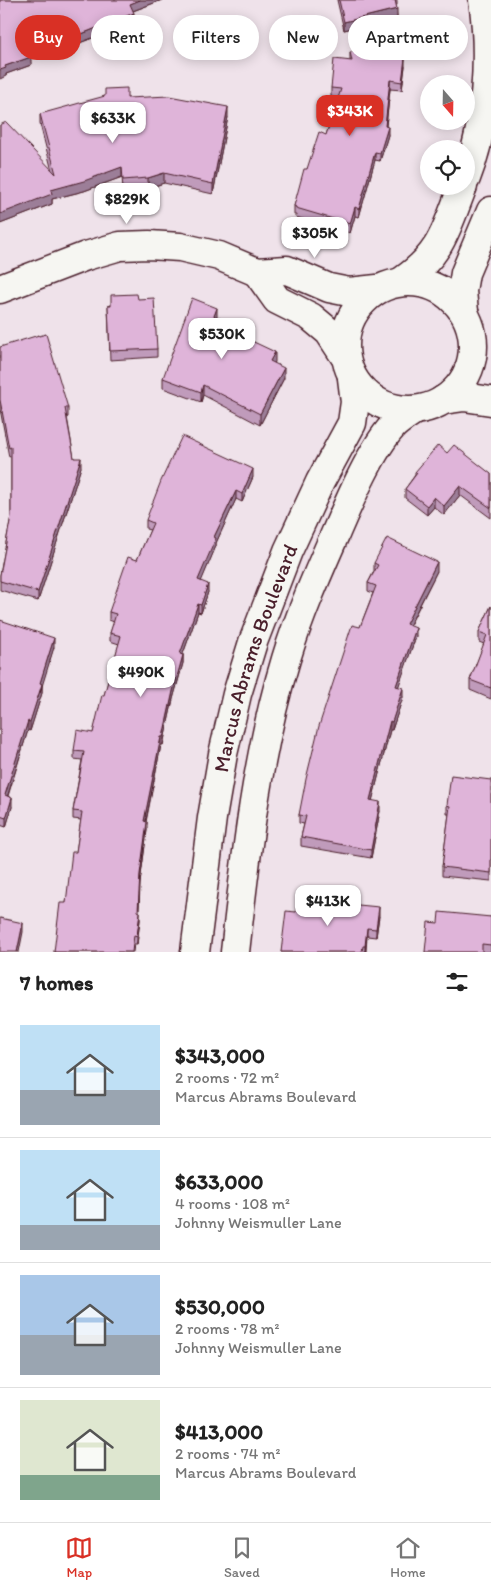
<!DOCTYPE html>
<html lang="en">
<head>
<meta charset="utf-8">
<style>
  body { margin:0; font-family:Itim,sans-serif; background:#f2f2f2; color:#222; height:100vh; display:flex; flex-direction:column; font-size:19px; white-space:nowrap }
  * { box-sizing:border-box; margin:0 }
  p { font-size:16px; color:#767676 }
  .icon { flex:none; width:28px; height:28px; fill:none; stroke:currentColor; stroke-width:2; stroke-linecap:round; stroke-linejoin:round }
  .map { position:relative; height:952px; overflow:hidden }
  .panel { display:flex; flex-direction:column; background:#fff; flex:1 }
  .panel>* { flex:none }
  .guide { position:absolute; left:15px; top:15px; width:461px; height:45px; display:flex; gap:10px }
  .needle { width:32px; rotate:160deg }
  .controls { position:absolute; left:420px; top:75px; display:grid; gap:10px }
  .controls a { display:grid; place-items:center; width:55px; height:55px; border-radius:50%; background:#fff; box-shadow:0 2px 12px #0003; font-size:25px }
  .price { position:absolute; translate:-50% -42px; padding:0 11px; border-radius:10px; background:#fff; color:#222; font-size:16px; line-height:32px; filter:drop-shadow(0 1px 2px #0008) }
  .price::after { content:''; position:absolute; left:50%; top:30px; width:15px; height:11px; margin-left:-8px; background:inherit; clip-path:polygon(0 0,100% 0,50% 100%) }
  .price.selected { background:#d93025; color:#fff }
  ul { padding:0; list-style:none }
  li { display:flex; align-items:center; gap:15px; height:125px; padding:0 20px }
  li+li { border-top:1px solid #e0e0e0 }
  li span { display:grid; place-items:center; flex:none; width:140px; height:100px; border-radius:0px; color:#555 }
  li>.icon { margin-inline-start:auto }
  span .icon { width:60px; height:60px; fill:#fffc; stroke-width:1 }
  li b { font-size:21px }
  h2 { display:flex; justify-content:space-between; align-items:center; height:60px; padding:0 20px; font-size:21px }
  .tag { padding:0 18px; border-radius:22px; background:#fff; box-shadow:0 2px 12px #0003; font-size:18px; line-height:45px }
  .tag.selected { background:#d93025; color:#fff }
  .tabs { display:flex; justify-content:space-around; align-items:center; height:70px; border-top:1px solid #e0e0e0; background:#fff; font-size:14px; color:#767676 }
  .tabs a { display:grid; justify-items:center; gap:2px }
  .tabs .selected { color:#d93025 }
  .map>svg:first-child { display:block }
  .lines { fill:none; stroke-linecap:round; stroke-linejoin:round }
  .minor-casing { stroke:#4a1f2b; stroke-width:31 }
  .minor { stroke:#f6f6f2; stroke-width:28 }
  .wall { fill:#c09bbb; stroke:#4a1f2b }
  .shaded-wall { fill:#9c7e98; stroke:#4a1f2b }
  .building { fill:#dfb4d9; stroke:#4a1f2b }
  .labels { text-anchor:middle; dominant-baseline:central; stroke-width:5; stroke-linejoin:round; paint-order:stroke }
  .street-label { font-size:21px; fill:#4a1f2b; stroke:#f6f6f2 }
</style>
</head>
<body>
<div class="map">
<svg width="491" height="952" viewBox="0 0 491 952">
  <rect width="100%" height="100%" fill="#efe2ea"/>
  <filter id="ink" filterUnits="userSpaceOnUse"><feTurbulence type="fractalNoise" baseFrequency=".02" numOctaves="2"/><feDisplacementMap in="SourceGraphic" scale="10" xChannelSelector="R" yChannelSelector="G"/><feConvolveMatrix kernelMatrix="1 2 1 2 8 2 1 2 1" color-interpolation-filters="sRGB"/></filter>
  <g filter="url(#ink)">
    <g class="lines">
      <defs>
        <g id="minor">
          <path d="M466,178C487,125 491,56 483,0"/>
          <path d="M257,272L277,300L311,317L329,332L344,355"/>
          <path d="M402,281C442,254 446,229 463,186"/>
          <circle cx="409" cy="346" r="64"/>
          <path d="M0,289L86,256L120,246L149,245L180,247L219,256L257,272L287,270L329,288L349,292L377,289"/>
          <path d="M464,312L462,291L465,273L491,211"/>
          <path d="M443,400L464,397L491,401"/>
          <path id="s1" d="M195,952L212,818L223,754L237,694L253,642L288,551L320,482L352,423L355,402L352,378"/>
          <path d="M235,952C246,854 257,754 286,659C299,616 318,573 336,532C349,502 371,450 393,426C399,420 408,415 414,410"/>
        </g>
      </defs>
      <use href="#minor" class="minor-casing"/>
      <use href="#minor" class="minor"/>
    </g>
    <path class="wall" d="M0,0H162L133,11L134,22L69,47L65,38L29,51L31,65L6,74V76Z
      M337,0H397V5H396L397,18L344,30Z
      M350,52L405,66L402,90L390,89L386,126L388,135L380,161L375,160L359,217L355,216L350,233L296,217V215H294V206L307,169L326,135L338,98L331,97V88L350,61Z
      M127,98L228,117L213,194L164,183L148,188L123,189L122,177L84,191L52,199V204L0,224V125L52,171L40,124V114Z
      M138,299L157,349V357L110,360L108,306Z
      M217,318L227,329L275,362L274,363L284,378L260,425L203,395L201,402L163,388V378Z
      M0,347L68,408V417H67L74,458L81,467L38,601L0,590V575L11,516V456L9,457L0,409Z
      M447,453L491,474V518L460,495L444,515L434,507L427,515L405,498V489L415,475V472Z
      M253,477L242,502L236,499L216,543V546L201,581L208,592L201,613L198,612L183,654V663L173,699L163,745H161L146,822L147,830L140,883L139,912L140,920L137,944H134L133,952H54L66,903L76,852L81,820L73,819V811L82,760L74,759V751L93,733L119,644L110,641V633L114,622L109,620V612L137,560L150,530L146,529V520Z
      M374,563L437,571L410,625L416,636L398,687L403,697L392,730H390L372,801L380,811L371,858L301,846V837L304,824L299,823V815L360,627L373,593L368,591V583L374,571Z
      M491,606V699L470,690V680L484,644L479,642V632Z
      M0,620L54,647L42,684V693L30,731L28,730L8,796L12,807L6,827L0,825V826Z
      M491,780V881L442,876V867L449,814H447V805Z
      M296,912L379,916L376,937L367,936L366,952H281Z
      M491,917V952H425L438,923Z"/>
    <path class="shaded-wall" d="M140,0H162L130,12V4Z
      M397,9V18L344,30V22Z
      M134,13V22L69,47V39Z
      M65,29V38L26,52V43Z
      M31,57V65L6,74V76L0,79V70L5,66Z
      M405,58V66L402,90V82Z
      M390,80V89L385,134V126Z
      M228,107V117L213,194V184Z
      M388,127V135L380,161V153Z
      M375,152V160L359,217V209Z
      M122,167V177L84,191L52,199V204L0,224V214L51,190Z
      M164,173V183L148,188V178Z
      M355,207V216L350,233V224Z
      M217,308V318L214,316Z
      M275,352V362L270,371V361Z
      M284,368V378L260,425V414Z
      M203,385V395L201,402V392Z
      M81,458V467L38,601V592Z
      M253,469V477L242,502V494Z
      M460,486V495L444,515V506Z
      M236,491V499L216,543V546L198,589V580L214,537Z
      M434,497V507L427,515V506Z
      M437,562V571L406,632V624Z
      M208,584V592L201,613V605Z
      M198,604V612L180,662V654Z
      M416,628V636L396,694V686Z
      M54,638V647L40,693V683Z
      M183,655V663L173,699L163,745V737L173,691Z
      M42,684V693L30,731V722Z
      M403,688V697L392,730V722Z
      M28,721V730L5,804V795Z
      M390,721V730L370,809V800Z
      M161,737V745L144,830V821Z
      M12,798V807L6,827V818Z
      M380,802V811L371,858V850Z
      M147,822V830L140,883L138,920L140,874Z
      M379,907V916L376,937V929Z
      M140,912V920L137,944V936Z
      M23,923V932L19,952H17Z
      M367,928V936L365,952V946Z"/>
    <path class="building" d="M0,0H140L130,4L134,13L69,39L65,29L26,43L31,57L5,66L6,68L0,70Z
      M339,0H395L397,9L344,22Z
      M350,52L405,58L402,82L390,80L385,126L388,127L380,153L375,152L359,209L355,207L350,224L296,208V207L294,206L304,169H307L319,132L326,135L341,89L331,88L334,59L352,61Z
      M127,88V98L169,96L228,107L213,184L164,173L148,178L123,180L122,167L84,181L51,190L52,194L0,214V125L6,122L56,174L40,114L105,96V89Z
      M137,294L138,299L154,298L157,349L110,351L108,306H111V295Z
      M192,298L217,308L214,316L227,321L224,328L275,352L270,361L284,368L260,414L203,385L201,392L163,378Z
      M46,334L68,408H65L74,458H81L38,592L0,581V575L11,516V447L9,448L0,400V347L39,335V336Z
      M182,436L253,469L242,494L236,491L214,537L216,538L198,580L208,584L201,605L198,604L180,654L183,655L173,691L163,737H161L144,821L147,822L140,874L138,911L140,912L137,936L134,935L132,952H54L60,903H66L72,852H76L82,812L73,811L84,752L74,751L77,730L93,733L102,695H104L121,636L110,633L116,614L109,612L128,557L137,560L153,523L146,520L161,481Z
      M438,445L447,453L454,445L491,474V508L460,486L444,506L434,497L427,506L405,489L417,473L415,472Z
      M387,538L437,562L406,624L416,628L396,686L403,688L392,722L390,721L370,800L380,802L371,850L301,837L306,816L299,815L306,779L319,726L352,625L360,627L376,586L368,583L378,565L374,563Z
      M491,606V688L470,680L487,635L479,632Z
      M0,620L54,638L40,683L42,684L30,722L28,721L5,795L12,798L6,818L0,816V817Z
      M451,775L491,780V873L442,867L450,806L447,805Z
      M297,899L379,907L376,929L367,928L365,946H363L362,952H281L286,911L296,912Z
      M439,912L491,917V945L482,944V952H425L428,922L438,923Z
      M0,918L23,923L17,952H0Z"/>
  </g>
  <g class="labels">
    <g class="street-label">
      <text stroke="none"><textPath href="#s1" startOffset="301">Marcus Abrams Boulevard</textPath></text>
    </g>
  </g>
</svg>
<div class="controls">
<a><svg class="needle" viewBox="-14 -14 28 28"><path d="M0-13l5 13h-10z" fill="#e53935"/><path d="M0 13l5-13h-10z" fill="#767676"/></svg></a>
<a><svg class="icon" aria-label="locate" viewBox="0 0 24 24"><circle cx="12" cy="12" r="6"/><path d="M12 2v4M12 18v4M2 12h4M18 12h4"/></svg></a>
</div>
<b class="price selected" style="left:350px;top:137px">$343K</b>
<b class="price" style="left:113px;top:144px">$633K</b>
<b class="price" style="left:127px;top:225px">$829K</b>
<b class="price" style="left:315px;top:259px">$305K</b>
<b class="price" style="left:222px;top:360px">$530K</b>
<b class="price" style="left:141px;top:698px">$490K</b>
<b class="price" style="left:328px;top:927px">$413K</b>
<div class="guide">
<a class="tag selected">Buy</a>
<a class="tag">Rent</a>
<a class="tag">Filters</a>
<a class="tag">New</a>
<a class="tag">Apartment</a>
</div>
</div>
<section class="panel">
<h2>7 homes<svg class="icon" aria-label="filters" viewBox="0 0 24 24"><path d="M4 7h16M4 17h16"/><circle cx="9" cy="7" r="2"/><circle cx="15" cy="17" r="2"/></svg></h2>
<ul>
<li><span style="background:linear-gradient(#bfe0f5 65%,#9aa5b1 0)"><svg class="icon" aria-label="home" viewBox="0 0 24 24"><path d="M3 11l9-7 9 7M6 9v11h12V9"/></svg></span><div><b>$343,000</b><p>2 rooms · 72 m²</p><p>Marcus Abrams Boulevard</p></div></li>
<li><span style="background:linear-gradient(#bfe0f5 75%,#9aa5b1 0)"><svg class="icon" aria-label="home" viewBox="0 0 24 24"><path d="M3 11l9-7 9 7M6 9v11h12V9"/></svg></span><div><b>$633,000</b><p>4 rooms · 108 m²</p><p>Johnny Weismuller Lane</p></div></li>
<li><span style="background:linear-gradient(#a9c7e8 60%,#9aa5b1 0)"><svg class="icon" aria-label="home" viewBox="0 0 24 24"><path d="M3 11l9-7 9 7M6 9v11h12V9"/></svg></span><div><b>$530,000</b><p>2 rooms · 78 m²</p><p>Johnny Weismuller Lane</p></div></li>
<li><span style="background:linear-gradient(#dfe7d0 75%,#7fa58c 0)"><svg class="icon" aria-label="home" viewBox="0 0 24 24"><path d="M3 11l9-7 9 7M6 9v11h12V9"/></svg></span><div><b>$413,000</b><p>2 rooms · 74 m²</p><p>Marcus Abrams Boulevard</p></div></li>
</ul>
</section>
<nav class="tabs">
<a class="selected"><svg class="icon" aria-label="map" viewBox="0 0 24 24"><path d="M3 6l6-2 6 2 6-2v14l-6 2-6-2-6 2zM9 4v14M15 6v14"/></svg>Map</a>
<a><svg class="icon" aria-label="saved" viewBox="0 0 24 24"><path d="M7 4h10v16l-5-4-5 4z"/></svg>Saved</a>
<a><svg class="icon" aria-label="home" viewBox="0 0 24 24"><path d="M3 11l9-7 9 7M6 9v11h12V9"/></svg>Home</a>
</nav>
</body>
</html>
